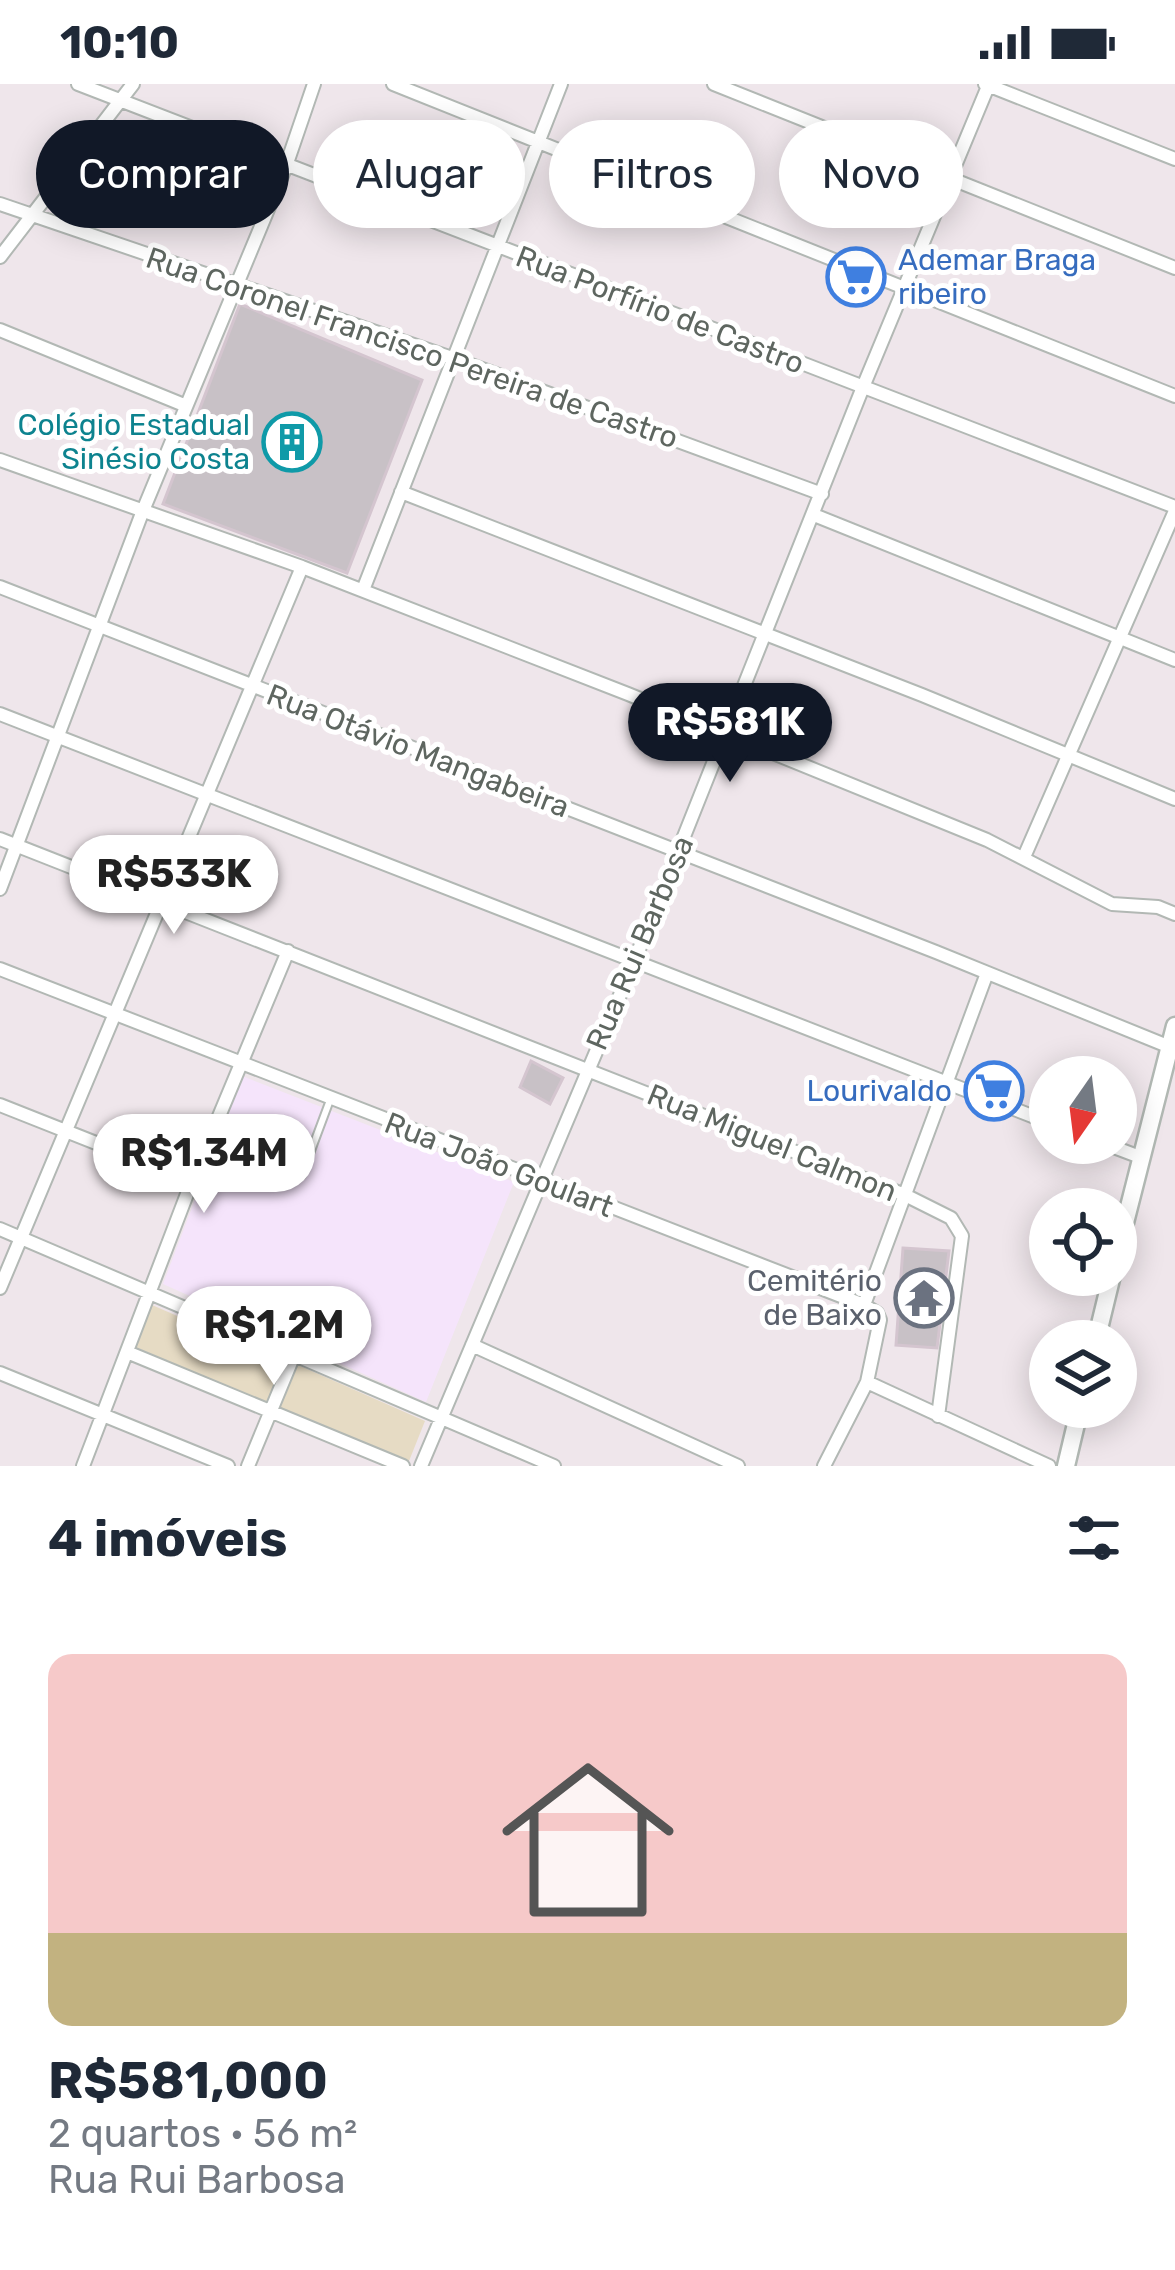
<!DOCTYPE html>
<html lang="pt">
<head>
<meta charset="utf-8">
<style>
  body { margin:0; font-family:Rubik,sans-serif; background:#f2f2f3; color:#1f2937; height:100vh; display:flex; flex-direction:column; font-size:45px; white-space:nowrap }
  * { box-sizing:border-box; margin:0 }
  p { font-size:39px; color:#747a83 }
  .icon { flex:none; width:66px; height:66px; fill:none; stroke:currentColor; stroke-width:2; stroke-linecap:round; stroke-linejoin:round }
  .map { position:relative; height:1382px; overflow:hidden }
  .details { display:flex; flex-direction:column; background:#fff; flex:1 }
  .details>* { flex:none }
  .hud { position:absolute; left:36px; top:36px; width:1104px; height:108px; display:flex; gap:24px }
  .needle { width:78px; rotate:194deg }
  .buttons { position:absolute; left:1029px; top:972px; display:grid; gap:24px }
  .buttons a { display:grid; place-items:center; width:108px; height:108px; border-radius:50%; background:#fff; box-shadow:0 6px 30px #0003; font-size:60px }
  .price { position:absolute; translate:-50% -102px; padding:0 27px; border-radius:42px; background:#fff; color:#222; font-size:39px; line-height:78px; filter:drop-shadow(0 3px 6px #0008) }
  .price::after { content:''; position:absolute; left:50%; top:72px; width:36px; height:27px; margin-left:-18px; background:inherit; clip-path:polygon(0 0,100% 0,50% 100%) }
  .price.on { background:#111827; color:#fff }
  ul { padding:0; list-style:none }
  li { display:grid; align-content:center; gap:24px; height:636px; padding:0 48px }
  li span { display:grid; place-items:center; height:372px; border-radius:24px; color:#555 }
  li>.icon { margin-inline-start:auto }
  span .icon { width:216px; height:216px; fill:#fffc; stroke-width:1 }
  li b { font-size:51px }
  h2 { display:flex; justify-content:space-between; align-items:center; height:144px; padding:0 48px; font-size:51px }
  .tag { padding:0 42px; border-radius:54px; background:#fff; box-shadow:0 6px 30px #0003; font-size:42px; line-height:108px }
  .tag.on { background:#111827; color:#fff }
  .status { display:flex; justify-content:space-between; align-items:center; height:84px; padding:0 60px; background:#fff; direction:ltr }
  .status svg { height:33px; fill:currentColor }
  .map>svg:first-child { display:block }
  .medical { fill:#f5e4fb }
  .green { fill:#e6dbc4 }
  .building { fill:#c8c1c6; stroke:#d4c5cf; stroke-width:3 }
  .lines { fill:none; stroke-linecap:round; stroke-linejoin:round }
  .lane-casing { stroke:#b2b8b4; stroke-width:10 }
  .street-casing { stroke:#b2b8b4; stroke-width:16 }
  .secondary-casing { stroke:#b1b8b3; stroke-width:21 }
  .lane { stroke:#fff; stroke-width:6 }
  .street { stroke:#fff; stroke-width:12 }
  .secondary { stroke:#fff; stroke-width:16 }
  .labels { text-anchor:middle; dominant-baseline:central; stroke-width:10; stroke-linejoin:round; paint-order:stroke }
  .shop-label { font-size:30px; fill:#366cbe; stroke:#fff; text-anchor:start }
  .street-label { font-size:30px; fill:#5e6660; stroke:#fff }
  .culture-label { font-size:30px; fill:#0d838f; stroke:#fff; text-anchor:end }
  .worship-label { font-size:30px; fill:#5b616d; stroke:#fff; text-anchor:end }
</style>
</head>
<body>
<div class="status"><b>10:10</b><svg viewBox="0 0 49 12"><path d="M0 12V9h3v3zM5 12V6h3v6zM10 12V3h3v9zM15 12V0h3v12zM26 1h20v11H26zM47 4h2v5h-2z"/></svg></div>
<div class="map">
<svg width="1175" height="1382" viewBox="0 0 1175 1382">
  <rect width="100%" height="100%" fill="#efe6eb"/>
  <path class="medical" d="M242,992L514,1098L426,1318L163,1200Z"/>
  <path class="green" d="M152,1221L284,1278L267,1319L135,1263Z
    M298,1281L425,1337L409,1377L280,1324Z"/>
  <path class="building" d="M240,220L422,296L347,489L163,420Z
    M531,977L563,994L550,1020L520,1003Z
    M903,1164L949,1167L937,1264L896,1261Z"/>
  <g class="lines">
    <defs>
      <path id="lane" d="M302,1091L330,1016"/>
      <path id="street" d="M78,0L1175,423
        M393,0L1175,312
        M714,0L1175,184
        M985,0L1175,75
        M0,120L452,274L822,410
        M0,173L133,0
        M0,246L184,321
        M0,376L302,483L628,610L987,756L1112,820L1158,823L1175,830
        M401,408L922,611L1175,715
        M814,431L1175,576
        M0,503L936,868L1170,963
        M363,506L561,0
        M0,630L1050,1039
        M0,755L905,1111L951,1134L962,1152L938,1332
        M1024,773L1175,427
        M0,805L142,429L286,82L314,0
        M0,885L864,1221
        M0,1021L192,1097
        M1103,1059L1140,1073
        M0,1145L554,1382
        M0,1204L302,483
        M472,1261L738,1382
        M127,1268L403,1382
        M0,1289L228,1382
        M867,1298L1049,1382
        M83,1382L192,1097L288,867
        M248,1382L294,1271
        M421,1382L634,878L863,303L989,0
        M824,1382L867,1298L880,1236L877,1229L864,1221L987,889"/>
      <path id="secondary" d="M1116,1174L1175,942
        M1096,1257L1112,1191
        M1066,1382L1080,1323"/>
    </defs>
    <use href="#lane" class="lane-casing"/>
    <use href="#street" class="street-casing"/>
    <use href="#secondary" class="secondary-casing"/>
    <use href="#lane" class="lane"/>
    <use href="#street" class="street"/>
    <use href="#secondary" class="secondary"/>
  </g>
  <defs>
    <symbol id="supermarket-ring" viewBox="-11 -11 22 22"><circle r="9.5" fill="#fff" stroke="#3f7fe0" stroke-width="1.5"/><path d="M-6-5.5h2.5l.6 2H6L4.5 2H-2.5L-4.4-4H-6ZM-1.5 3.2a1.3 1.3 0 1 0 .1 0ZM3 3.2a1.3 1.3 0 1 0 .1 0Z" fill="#3f7fe0"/></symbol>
    <symbol id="building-ring" viewBox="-11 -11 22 22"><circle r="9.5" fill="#fff" stroke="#0f9aa8" stroke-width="1.5"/><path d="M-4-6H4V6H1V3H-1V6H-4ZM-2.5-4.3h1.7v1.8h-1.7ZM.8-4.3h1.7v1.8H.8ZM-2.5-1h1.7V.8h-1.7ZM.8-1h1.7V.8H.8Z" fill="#0f9aa8"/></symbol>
    <symbol id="temple-ring" viewBox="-11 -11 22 22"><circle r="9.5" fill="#fff" stroke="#6b7280" stroke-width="1.5"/><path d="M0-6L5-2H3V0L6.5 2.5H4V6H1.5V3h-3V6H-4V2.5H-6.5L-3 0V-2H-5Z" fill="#6b7280"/></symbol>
  </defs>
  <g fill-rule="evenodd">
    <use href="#supermarket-ring" x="823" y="160" width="66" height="66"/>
    <use href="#building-ring" x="259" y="325" width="66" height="66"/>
    <use href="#supermarket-ring" x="961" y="974" width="66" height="66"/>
    <use href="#temple-ring" x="891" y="1181" width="66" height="66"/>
  </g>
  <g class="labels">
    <g class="shop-label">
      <text x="898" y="176">Ademar Braga<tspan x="898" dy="34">ribeiro</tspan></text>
      <text x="952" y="1007" text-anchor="end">Lourivaldo</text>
    </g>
    <g class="street-label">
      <text transform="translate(660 226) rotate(21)">Rua Porfírio de Castro</text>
      <text transform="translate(412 264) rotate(19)">Rua Coronel Francisco Pereira de Castro</text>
      <text transform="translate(418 667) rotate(21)">Rua Otávio Mangabeira</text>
      <text transform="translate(640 859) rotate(-67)">Rua Rui Barbosa</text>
      <text transform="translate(772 1059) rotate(22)">Rua Miguel Calmon</text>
      <text transform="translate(499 1081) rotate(21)">Rua João Goulart</text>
    </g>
    <g class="culture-label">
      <text x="250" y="341">Colégio Estadual<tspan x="250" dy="34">Sinésio Costa</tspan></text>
    </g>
    <g class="worship-label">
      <text x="882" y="1197">Cemitério<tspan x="882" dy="34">de Baixo</tspan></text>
    </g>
  </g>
</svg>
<div class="buttons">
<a><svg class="needle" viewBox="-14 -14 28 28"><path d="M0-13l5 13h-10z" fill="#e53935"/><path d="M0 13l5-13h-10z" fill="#747a83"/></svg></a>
<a><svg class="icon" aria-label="locate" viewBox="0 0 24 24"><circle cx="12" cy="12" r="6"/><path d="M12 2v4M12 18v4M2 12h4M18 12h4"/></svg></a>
<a><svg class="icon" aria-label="layers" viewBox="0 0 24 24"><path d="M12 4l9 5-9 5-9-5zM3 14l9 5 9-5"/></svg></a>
</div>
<b class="price on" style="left:730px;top:701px">R$581K</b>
<b class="price" style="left:174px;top:853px">R$533K</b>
<b class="price" style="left:204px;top:1132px">R$1.34M</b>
<b class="price" style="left:274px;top:1304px">R$1.2M</b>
<div class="hud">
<a class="tag on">Comprar</a>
<a class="tag">Alugar</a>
<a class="tag">Filtros</a>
<a class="tag">Novo</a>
</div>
</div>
<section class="details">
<h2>4 imóveis<svg class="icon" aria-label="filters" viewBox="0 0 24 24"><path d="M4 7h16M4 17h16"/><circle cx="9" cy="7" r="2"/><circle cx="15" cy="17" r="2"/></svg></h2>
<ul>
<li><span style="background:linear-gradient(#f6c9c9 75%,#c2b280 0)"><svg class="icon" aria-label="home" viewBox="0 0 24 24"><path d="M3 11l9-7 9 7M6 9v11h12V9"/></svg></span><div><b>R$581,000</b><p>2 quartos · 56 m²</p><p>Rua Rui Barbosa</p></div></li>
</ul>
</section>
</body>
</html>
